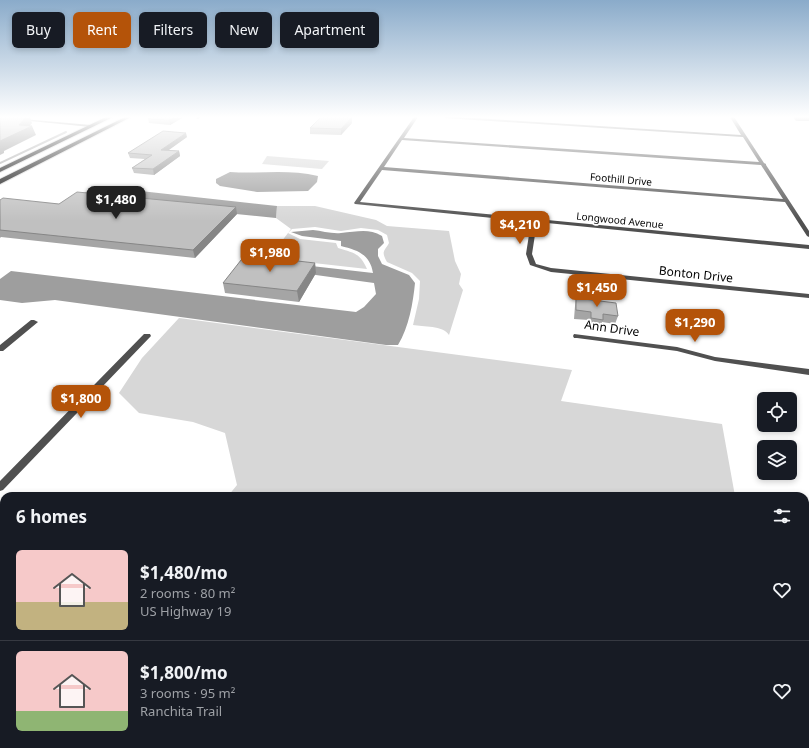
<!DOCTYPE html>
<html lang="en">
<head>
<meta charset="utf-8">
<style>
  body { margin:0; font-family:"Noto Sans",sans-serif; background:#242831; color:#f1f3f6; height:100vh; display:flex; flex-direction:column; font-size:15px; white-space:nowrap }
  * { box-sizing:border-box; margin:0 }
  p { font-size:13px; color:#9ea1a6 }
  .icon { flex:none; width:22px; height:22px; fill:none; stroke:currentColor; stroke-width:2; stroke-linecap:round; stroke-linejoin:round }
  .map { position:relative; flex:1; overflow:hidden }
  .drawer { position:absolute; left:0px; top:492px; width:809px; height:256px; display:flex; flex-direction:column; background:#171b24; border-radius:12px 12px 0 0; box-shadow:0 2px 6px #0003 }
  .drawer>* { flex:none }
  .top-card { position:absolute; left:12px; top:12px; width:400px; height:36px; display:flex; gap:8px }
  .tools { position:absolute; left:757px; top:392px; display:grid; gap:8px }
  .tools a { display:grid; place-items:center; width:40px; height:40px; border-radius:6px; background:#171b24; box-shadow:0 2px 6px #0003; font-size:20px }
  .price { position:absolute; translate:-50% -34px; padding:0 9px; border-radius:8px; background:#b45309; color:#fff; font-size:13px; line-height:26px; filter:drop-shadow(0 1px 2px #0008) }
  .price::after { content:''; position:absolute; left:50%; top:24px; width:12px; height:9px; margin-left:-6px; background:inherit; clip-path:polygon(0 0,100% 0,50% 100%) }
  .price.on { background:#222; color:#fff }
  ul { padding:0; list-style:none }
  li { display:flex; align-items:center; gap:12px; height:100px; padding:0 16px }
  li+li { border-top:1px solid #363941 }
  li span { display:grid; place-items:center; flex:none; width:112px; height:80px; border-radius:6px; color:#555 }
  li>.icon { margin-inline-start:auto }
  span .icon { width:48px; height:48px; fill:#fffc; stroke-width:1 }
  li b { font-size:17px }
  h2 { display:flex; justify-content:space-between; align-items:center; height:48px; padding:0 16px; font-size:17px }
  .tag { padding:0 14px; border-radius:6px; background:#171b24; box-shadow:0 2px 6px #0003; font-size:14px; line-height:36px }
  .tag.on { background:#b45309; color:#fff }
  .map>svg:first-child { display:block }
  .green { fill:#d7d7d7 }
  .water { fill:#9e9e9e }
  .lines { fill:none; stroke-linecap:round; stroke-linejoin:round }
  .stream { stroke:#9e9e9e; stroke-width:2 }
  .trunk-casing { stroke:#dbdbdb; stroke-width:2 }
  .minor { fill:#505050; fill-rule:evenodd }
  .tertiary { stroke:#505050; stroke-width:8 }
  .trunk { fill:#000; fill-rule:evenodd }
  .wall { fill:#a5a5a5 }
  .shaded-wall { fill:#868686 }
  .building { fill:#c0c0c0; stroke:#868686 }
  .labels { text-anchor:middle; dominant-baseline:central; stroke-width:3.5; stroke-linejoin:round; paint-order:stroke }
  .far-street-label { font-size:10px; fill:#000; stroke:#fff }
  .street-label { font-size:12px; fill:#000; stroke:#fff }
</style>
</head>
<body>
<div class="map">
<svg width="809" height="748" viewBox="0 0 809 748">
  <rect width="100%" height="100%" fill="#fff"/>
  <path class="green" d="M267,156L329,161L322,169L262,164Z
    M277,206H315L376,220L387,226L449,231L455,261L461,274L459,284L463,290L449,335C443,325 423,327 413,325L419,299L420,281L412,273L387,262C381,251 384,252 389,243L387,235L378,230L361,228L341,231L315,227L292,229L288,233L300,239L336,243L338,248C354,253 360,253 367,269L269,258L291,229L276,218Z
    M179,318L572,370L561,401L722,424L735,496H228L237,485L225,433L193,422L139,413L119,393L142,358Z
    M283,744H334L329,748H282Z
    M507,744H675V748H521Z"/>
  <path class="water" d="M230,172C260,174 289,169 318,176L317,182L308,191L257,192L220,186L216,183V179Z
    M95,186L277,206L276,218L77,198Z
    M313,230C322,231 332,234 341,233C357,232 368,228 382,236L384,243L378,249V256L382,264L409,275L415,283C413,303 409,327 398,345H386L55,300L22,303L0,300V279L11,271L356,312L364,307L376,294L374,283L244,265L250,259L373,273C370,254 357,250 341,246V241L302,236L291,232Z
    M133,744H263L266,748H131Z"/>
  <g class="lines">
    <path class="stream" d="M0,163L66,132"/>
    <defs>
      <path id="trunk" d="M106,117H113L0,172V168Z
        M125,117H131L0,184V179Z"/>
    </defs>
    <use href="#trunk" class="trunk-casing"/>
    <path class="minor" d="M0,117L91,125L93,126L91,127L0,118Z
      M197,117H201L198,119L196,118Z
      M414,117H418L404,138L759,162L743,137L445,118L443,117H458L741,135L730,117H734L764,163L766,164V165L809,231V237L807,236L785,202L382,170L360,202L809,245V249L537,222L532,254L536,264L551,268L809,294V298L551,272L530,265L526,254L531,222L355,204L354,203ZM402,140L761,165L783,199L384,167Z
      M31,320H34L38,322L3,351H0V345Z
      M144,334H150L151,336L3,490L0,491V481Z
      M574,334L677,347L715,357L809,369V375L715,361L677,351L577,338H574L573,336Z"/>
    <path class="tertiary" d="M798,117H809"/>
    <use href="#trunk" class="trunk"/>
  </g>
  <path class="wall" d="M152,117H184L170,125L149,123L148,119Z
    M352,123L341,135L310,134V128Z
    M187,137L168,150L179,151L180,156L154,175L134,173L132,168L145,159L130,158L128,153Z
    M0,200L59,204L237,214L195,258L1,237L0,238Z
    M315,263L316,273L299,302L225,293L223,283Z
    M576,298L618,316L615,324L602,322L601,328L589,327V320L574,319L575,306Z"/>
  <path class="shaded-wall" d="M26,117H30L32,123L28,128L32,126L36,135L4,151V153L0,155V141L19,125Z
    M175,117H184L170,125L169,120Z
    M352,117V123L341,135V129Z
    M186,133L187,137L162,155L161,150Z
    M179,151L180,156L154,175L153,169Z
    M236,207L237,214L195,258L193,250Z
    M315,263L316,273L299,302L297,291Z
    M7,744H29L24,748H2Z
    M37,744H58L53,748H32Z"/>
  <path class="building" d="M0,117L8,118L11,117H26L19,125L32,126L0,141Z
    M152,117H175L169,120L148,119Z
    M321,117H352L341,129L310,128Z
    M163,131L186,133L161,150L179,151L153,169L132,168L152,155L128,153Z
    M77,192L236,207L193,250L0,230V200L3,198L59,204Z
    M245,255L315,263L297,291L223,283Z
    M576,298L616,303L618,316L603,314V320L591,318V312L576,310Z
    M4,644V744H7L2,748H0V647Z
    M26,744H37L32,748H28Z"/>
  <linearGradient id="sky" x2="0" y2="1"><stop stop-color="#8aabca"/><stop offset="0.53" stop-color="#fff"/><stop offset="1" stop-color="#fff" stop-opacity="0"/></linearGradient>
  <rect width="809" height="221" fill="url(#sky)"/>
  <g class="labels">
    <g class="far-street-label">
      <text transform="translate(621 179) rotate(5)">Foothill Drive</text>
      <text transform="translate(620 220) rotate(6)">Longwood Avenue</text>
    </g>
    <g class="street-label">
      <text transform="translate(696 274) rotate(6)">Bonton Drive</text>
      <text transform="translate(612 328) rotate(8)">Ann Drive</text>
    </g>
  </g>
</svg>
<div class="tools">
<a><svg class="icon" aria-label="locate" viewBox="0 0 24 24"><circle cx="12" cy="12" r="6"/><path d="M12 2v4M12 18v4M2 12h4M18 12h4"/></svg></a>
<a><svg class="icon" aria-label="layers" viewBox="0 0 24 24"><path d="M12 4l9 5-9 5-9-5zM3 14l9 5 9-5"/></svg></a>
</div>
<b class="price on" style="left:116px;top:220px">$1,480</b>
<b class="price" style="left:520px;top:245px">$4,210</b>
<b class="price" style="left:270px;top:273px">$1,980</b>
<b class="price" style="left:597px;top:308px">$1,450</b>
<b class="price" style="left:695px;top:343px">$1,290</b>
<b class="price" style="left:81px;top:419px">$1,800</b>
<div class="top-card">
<a class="tag">Buy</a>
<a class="tag on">Rent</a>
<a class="tag">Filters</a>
<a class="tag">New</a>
<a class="tag">Apartment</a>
</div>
<section class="drawer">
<h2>6 homes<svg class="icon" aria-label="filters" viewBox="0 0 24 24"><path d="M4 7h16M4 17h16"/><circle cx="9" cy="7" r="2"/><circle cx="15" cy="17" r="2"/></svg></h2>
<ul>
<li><span style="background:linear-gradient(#f6c9c9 65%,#c2b280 0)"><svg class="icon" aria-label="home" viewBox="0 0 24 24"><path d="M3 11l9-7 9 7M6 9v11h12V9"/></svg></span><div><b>$1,480/mo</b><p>2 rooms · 80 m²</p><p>US Highway 19</p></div><svg class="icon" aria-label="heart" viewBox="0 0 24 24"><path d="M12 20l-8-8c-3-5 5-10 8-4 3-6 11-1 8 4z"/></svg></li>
<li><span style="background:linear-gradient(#f6c9c9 75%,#8fb573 0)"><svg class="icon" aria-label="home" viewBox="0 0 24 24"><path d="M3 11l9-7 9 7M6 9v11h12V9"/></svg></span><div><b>$1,800/mo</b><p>3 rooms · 95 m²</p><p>Ranchita Trail</p></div><svg class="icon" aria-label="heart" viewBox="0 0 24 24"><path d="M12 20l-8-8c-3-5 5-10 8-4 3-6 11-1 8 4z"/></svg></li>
</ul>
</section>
</div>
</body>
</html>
